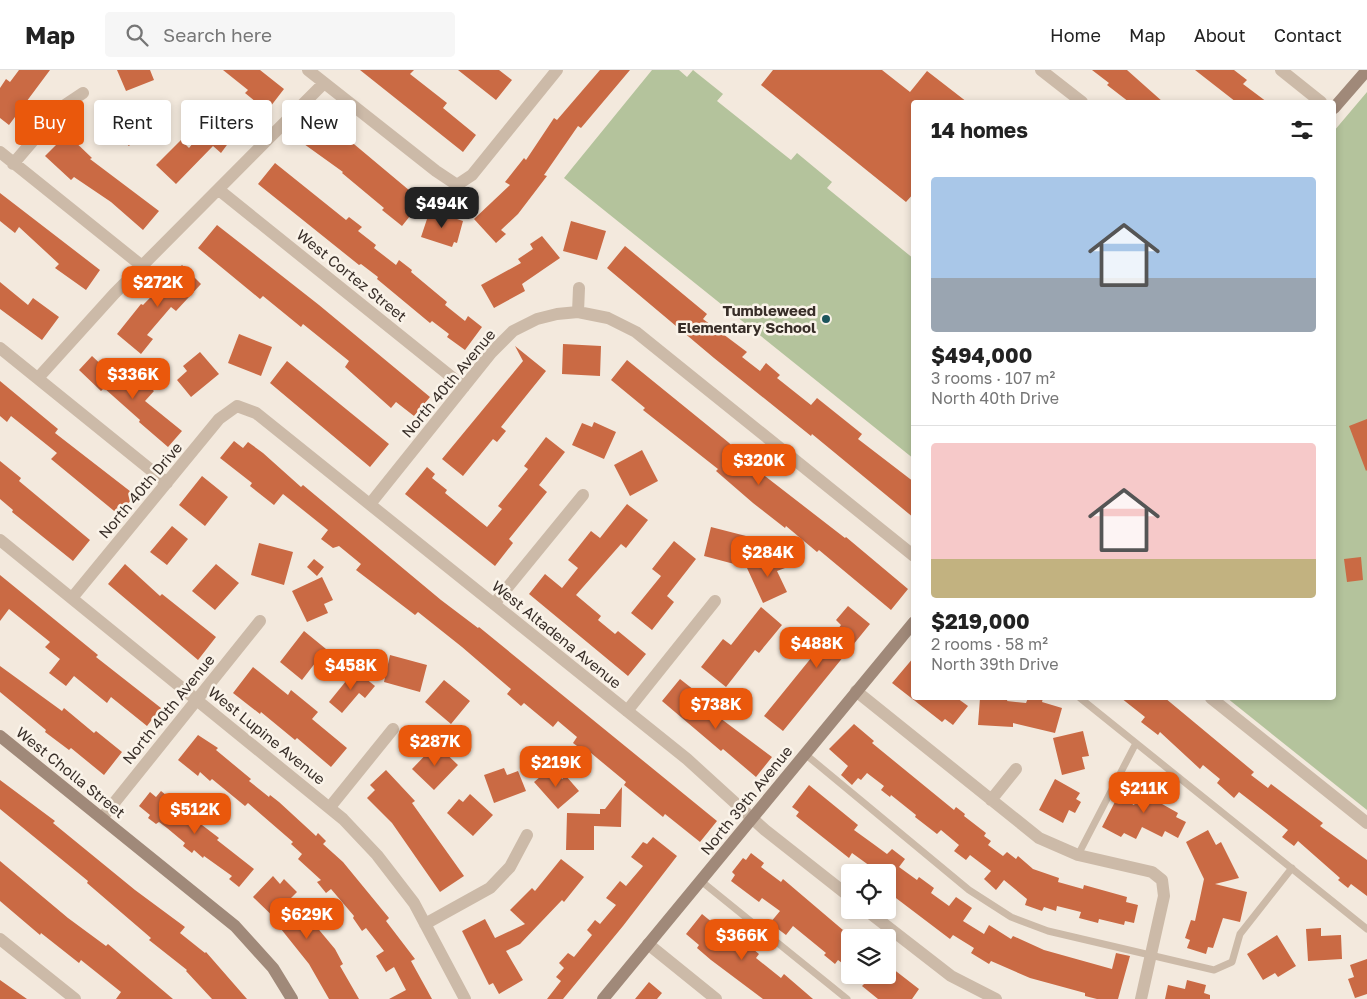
<!DOCTYPE html>
<html lang="en">
<head>
<meta charset="utf-8">
<style>
  body { margin:0; font-family:"Golos Text",sans-serif; background:#f6f6f6; color:#222; height:100vh; display:flex; flex-direction:column; font-size:19px; white-space:nowrap }
  * { box-sizing:border-box; margin:0 }
  p { font-size:16px; color:#767676 }
  .icon { flex:none; width:28px; height:28px; fill:none; stroke:currentColor; stroke-width:2; stroke-linecap:round; stroke-linejoin:round }
  .map { position:relative; flex:1; overflow:hidden }
  .details { position:absolute; left:911px; top:30px; width:425px; height:600px; display:flex; flex-direction:column; background:#fff; border-radius:5px; box-shadow:0 2px 8px #0003 }
  .details>* { flex:none }
  .banner { position:absolute; left:15px; top:30px; width:475px; height:45px; display:flex; gap:10px }
  .tools { position:absolute; left:841px; top:794px; display:grid; gap:10px }
  .tools a { display:grid; place-items:center; width:55px; height:55px; border-radius:5px; background:#fff; box-shadow:0 2px 8px #0003; font-size:25px }
  .price { position:absolute; translate:-50% -42px; padding:0 11px; border-radius:10px; background:#ea580c; color:#fff; font-size:16px; line-height:32px; filter:drop-shadow(0 1px 2px #0008) }
  .price::after { content:''; position:absolute; left:50%; top:30px; width:15px; height:11px; margin-left:-8px; background:inherit; clip-path:polygon(0 0,100% 0,50% 100%) }
  .price.on { background:#222; color:#fff }
  ul { padding:0; list-style:none }
  li { display:grid; align-content:center; gap:10px; height:265px; padding:0 20px }
  li+li { border-top:1px solid #e0e0e0 }
  li span { display:grid; place-items:center; height:155px; border-radius:5px; color:#555 }
  li>.icon { margin-inline-start:auto }
  span .icon { width:90px; height:90px; fill:#fffc; stroke-width:1 }
  li b { font-size:21px }
  h2 { display:flex; justify-content:space-between; align-items:center; height:60px; padding:0 20px; font-size:21px }
  .tag { padding:0 18px; border-radius:5px; background:#fff; box-shadow:0 2px 8px #0003; font-size:18px; line-height:45px }
  .tag.on { background:#ea580c; color:#fff }
  header { display:flex; align-items:center; gap:30px; box-sizing:border-box; height:70px; padding:0 25px; background:#fff; border-bottom:1px solid #e0e0e0 }
  header strong { font-size:24px }
  nav { display:flex; gap:28px; margin-inline-start:auto; font-size:18px }
  .search { width:350px; height:45px; background:#f6f6f6; display:flex; align-items:center; gap:12px; box-sizing:border-box; padding:0 18px; border-radius:5px; color:#767676; font-size:19px }
  .map>svg:first-child { display:block }
  .green { fill:#b4c39c }
  .building { fill:#ca6a44 }
  .lines { fill:none; stroke-linecap:round; stroke-linejoin:round }
  .lane { stroke:#ccbaa8; stroke-width:7 }
  .street { stroke:#ccbaa8; stroke-width:12 }
  .secondary { stroke:#a08979; stroke-width:12 }
  .poi-dot { fill:#1c555c; stroke:#faf3e9; stroke-width:2 }
  .labels { text-anchor:middle; dominant-baseline:central; stroke-width:5; stroke-linejoin:round; paint-order:stroke }
  .street-label { font-size:15px; fill:#382e28; stroke:#faf3e9 }
  .poi-label { font-size:15px; font-weight:bold; fill:#382e28; stroke:#faf3e9; text-anchor:end }
</style>
</head>
<body>
<header>
<strong>Map</strong>
<div class="search"><svg class="icon" aria-label="search" viewBox="0 0 24 24"><circle cx="10" cy="10" r="6"/><path d="M15 15l6 6"/></svg>Search here</div>
<nav><a>Home</a><a>Map</a><a>About</a><a>Contact</a></nav>
</header>
<div class="map">
<svg width="1367" height="929" viewBox="0 0 1367 929">
  <rect width="100%" height="100%" fill="#f3e9dd"/>
  <path class="green" d="M652,0H679L687,7L693,0L723,24L717,31L791,90L797,83L832,112L827,118L914,189V389L564,108Z
    M1367,22V740L1227,628H1334V61Z"/>
  <path class="building" d="M19,0H50L9,55L0,48V18L6,9L10,12Z
    M117,0H150L154,10L126,21Z
    M223,0H260L284,19L267,41L245,23L248,20Z
    M360,0H414L410,4L447,33L443,38L476,65L463,82Z
    M458,0H499L512,10L496,30Z
    M600,0H630L581,58L578,56L544,105L547,106L518,144L501,160L506,164L496,173L474,149L510,115L505,112L524,88L526,90L554,48L557,50Z
    M773,0H882L910,22L927,1L967,32H914V123L906,132L761,15Z
    M1092,0H1127L1163,32H1129L1107,15L1109,13Z
    M1195,0H1234L1247,10L1243,14L1267,32H1236Z
    M129,31L151,48L129,76L107,59Z
    M220,39L241,56L221,83L213,76L176,114L156,95L181,70L189,78Z
    M324,49L422,131L402,156L382,140L384,138L342,103L343,102L304,74Z
    M67,64L92,88L90,89L159,141L143,160L111,132L74,107L71,110L45,86Z
    M275,93L346,150L349,147L362,157L358,161L376,175L374,178L396,195L399,190L412,200L411,202L447,232L445,235L465,251L468,246L482,257L465,280L447,267L449,264L432,251L430,253L377,209L378,207L361,194L359,195L258,114Z
    M0,123L100,200L86,220L55,198L59,194L19,157L15,163L0,151Z
    M430,140L463,151L457,173L454,172L452,177L421,167Z
    M571,151L606,161L597,190L563,181Z
    M217,155L319,235L430,327L414,346L396,332L391,338L345,297L349,291L303,254L301,257L263,226L260,229L198,178Z
    M542,166L560,188L522,214L525,221L494,238L481,215L521,193L518,189L533,179L530,174Z
    M625,176L707,244L703,249L747,282L742,287L760,301L766,293L780,305L777,308L811,335L817,328L862,364L858,369L914,412V448L812,364L811,366L714,288L607,198Z
    M182,195L201,214L176,241L171,237L147,265L153,269L141,284L117,264L141,234L143,235Z
    M0,212L28,235L33,228L59,247L42,270L0,239Z
    M239,264L272,277L261,306L228,293Z
    M563,274L601,276L600,306L562,304Z
    M515,276L546,301L501,357L506,361L497,372L493,369L463,406L442,389L523,291Z
    M200,282L219,304L191,327L177,310L187,301L183,296Z
    M92,286L122,314L132,302L154,321L145,331L182,361L168,377L139,352L140,350L104,318L101,321L79,300Z
    M627,290L728,372L761,403L845,468L846,467L908,519L891,540L819,480L817,482L786,456L785,458L753,433L716,401L718,399L643,340L645,338L611,310Z
    M287,291L389,374L370,397L270,313Z
    M0,311L58,359L55,363L135,425L119,445L51,389L57,383L11,346L7,352L0,346Z
    M1367,349V400L1366,401L1349,356Z
    M594,352L616,362L604,389L572,375L582,353L592,357Z
    M546,367L565,382L539,415L547,422L509,469L513,473L495,496L405,424L427,397L435,404L432,408L447,420L445,423L487,457L502,439L498,436L528,399L524,396Z
    M234,371L243,378L248,372L263,383L301,417L303,415L441,530L478,558L479,557L717,751L700,772L665,744L663,747L624,715L626,712L591,683L589,685L573,673L577,667L558,651L553,657L524,633L521,636L507,624L511,619L462,577L418,542L415,545L356,500L361,494L339,476L333,478L321,469L328,460L283,424L274,435L250,416L252,413L220,388Z
    M642,380L658,411L630,426L614,395Z
    M0,391L21,408L19,411L90,470L73,491L12,442L13,440L0,429Z
    M202,406L228,427L205,456L179,435Z
    M627,434L648,450L626,478L621,474L576,525L601,546L598,550L615,564L618,561L646,584L628,606L529,524L545,504L562,518L578,498L568,490L591,461L600,468Z
    M172,456L188,469L167,495L150,482Z
    M711,457L746,466L738,495L704,486Z
    M674,471L696,489L667,526L674,532L652,560L631,543L661,506L652,499Z
    M259,473L293,482L284,515L251,505Z
    M778,484L785,498L777,501L787,522L763,533L747,498Z
    M1361,487L1363,510L1347,512L1344,489Z
    M314,489L324,497L317,506L307,497Z
    M125,494L160,526L162,524L216,567L198,590L108,514Z
    M216,494L239,513L215,540L192,521Z
    M0,505L98,585L96,587L161,638L147,656L111,627L107,633L74,606L66,616L49,603L60,589L45,577L50,572L9,539L0,551Z
    M322,507L333,530L324,534L328,543L307,552L292,521Z
    M848,536L870,554L783,661L764,646L820,577L822,579L841,555L836,550Z
    M761,537L782,555L759,583L755,580L726,617L701,597L723,569L731,575Z
    M304,561L326,579L302,610L280,592Z
    M390,585L427,595L420,622L384,612Z
    M914,587V628H957L968,636L953,655L945,649L942,652L892,613Z
    M0,596L62,641L64,638L94,663L96,661L122,682L104,705L71,678L69,680L45,662L46,660L0,622Z
    M253,597L288,625L291,620L318,642L312,649L347,678L331,697L297,668L295,670L261,642L260,644L233,623Z
    M355,600L375,616L365,628L359,623L342,643L329,632Z
    M680,609L694,620L690,625L704,636L701,639L716,652L720,648L772,687L756,707L723,679L721,681L662,631Z
    M444,610L470,631L451,654L425,632Z
    M980,628H1008L1007,631L1026,633L1028,628H1043L1042,632L1062,638L1055,663L1013,653V657L978,655Z
    M1121,628H1165L1254,702L1251,705L1268,718L1271,714L1323,753L1320,756L1367,790V826L1351,814L1348,818L1338,810L1340,808L1298,771L1294,776L1282,767L1288,760L1239,722L1234,728L1217,713L1220,709L1203,695L1200,699L1160,662L1158,665L1141,652L1145,647Z
    M854,654L874,671L872,673L954,740L956,737L965,744L964,746L986,763L984,766L991,771L988,775L1003,786L1007,782L1016,789L1018,786L1033,799L1059,808L1058,812L1083,819L1084,815L1127,827L1126,832L1138,835L1134,853L1125,851L1124,855L1099,849L1098,853L1079,848L1081,842L1057,836L1056,841L1044,837L1042,841L1025,835L1027,829L1004,810L996,820L984,809L991,801L970,785L966,790L954,781L959,775L941,760L937,764L915,747L916,745L891,725L890,727L881,720L884,716L867,703L861,710L858,708L852,715L841,705L848,696L829,679Z
    M1083,661L1089,686L1082,687L1085,699L1062,705L1053,668Z
    M198,665L218,678L216,680L251,709L249,711L269,727L270,725L279,732L316,766L318,763L326,771L323,774L343,792L389,848L386,851L415,889L411,891L432,929H389L406,920L394,897L386,902L376,886L384,881L366,858L362,861L353,848L354,846L331,819L326,823L317,812L321,810L298,789L302,784L291,774L293,772L248,733L245,736L212,709L210,711L200,702L198,706L178,690Z
    M436,674L458,695L434,720L412,699Z
    M552,697L562,709L566,706L579,721L558,739L534,712Z
    M504,698L507,705L518,701L526,721L494,733L484,705Z
    M386,700L415,731L412,733L464,806L440,822L392,753L367,728L375,720L370,715Z
    M1151,703L1165,710L1155,730L1178,743L1176,747L1186,752L1178,768L1165,761L1162,767L1142,757L1136,769L1124,763L1121,767L1102,757L1118,726L1134,735Z
    M1055,709L1080,723L1076,729L1081,732L1075,743L1069,740L1063,753L1039,740Z
    M0,710L55,751L53,753L135,820L185,857L180,863L205,883L206,882L247,929H212L186,901L187,900L149,870L151,868L87,813L88,811L0,739Z
    M809,715L858,755L854,760L872,773L887,784L892,779L905,789L899,797L917,810L919,807L934,818L931,823L949,836L956,827L972,838L963,851L984,864L989,855L1011,869L1013,866L1044,880L1112,899L1116,883L1130,886L1118,929H1097L1085,926V923L1030,908L991,891L989,894L971,883L974,878L953,865L950,869L888,822V802H865L870,796L852,783L849,788L796,746L799,742L792,737Z
    M622,717L621,757L594,756V780H566L567,743L600,744V739H605Z
    M161,721L191,745L193,742L205,752L202,755L219,768L217,770L254,799L239,817L229,809L232,806L204,786L203,788L194,780L192,783L183,776L185,773L167,758L159,752L156,754L148,748L150,745L139,736L150,722L156,727Z
    M470,724L493,745L473,766L447,743L459,729L463,732Z
    M1208,760L1216,775L1221,772L1239,808L1215,814L1247,822L1240,852L1223,848L1213,878L1208,877L1206,884L1187,878L1190,870L1185,868L1191,850L1195,851L1204,809L1186,772Z
    M653,767L677,786L623,856L563,929H547L561,911L556,907L564,898L559,893L568,883L574,887L592,865L587,860L595,850L600,854L616,835L606,828L620,811L626,816L643,796L631,787L643,772L647,774Z
    M751,783L764,793L761,797L781,812L783,809L850,866V899L838,890L835,894L824,885L826,883L793,856L786,865L770,853L780,841L762,828L759,832L731,811L735,805L732,802L743,788L746,790Z
    M561,789L584,807L564,832L562,830L520,874L506,881L523,910L499,924L493,913L489,915L462,861L485,849L495,868L525,854L510,840L532,818L535,821Z
    M0,791L68,848L106,876L108,874L173,929H116L121,922L81,890L79,893L41,863L40,865L0,831Z
    M273,806L280,814L284,809L297,822L287,832L305,854L310,849L335,879L343,894L340,896L359,929H329L309,894L281,859L284,857L253,827Z
    M702,844L713,853L716,849L759,884L756,888L781,908L784,904L813,929H763L711,890L697,878L699,875L686,864Z
    M1321,858V866L1341,865L1342,889L1308,891L1306,859Z
    M1277,865L1296,896L1278,907L1275,903L1263,910L1247,884Z
    M1367,889V924L1355,928L1348,909L1354,907L1350,895Z
    M888,895L919,919L912,929H878L862,916L866,912L858,905H888Z
    M0,910L27,929H0Z
    M1187,910L1206,915L1204,923L1210,925V929H1165L1168,915L1185,919Z
    M649,912L662,923L657,929H635Z"/>
  <g class="lines">
    <path class="lane" d="M1080,628L1367,859
      M805,684L969,820L1011,847L1048,861L1214,900L1232,892L1240,864L1292,798
      M1078,785L1136,673
      M701,811L847,929"/>
    <path class="street" d="M308,0L436,101L457,115L472,105L557,0
      M1041,0L1082,32
      M1281,0L1321,32
      M0,82L142,196
      M13,94L62,37L83,23
      M219,120L464,317
      M578,242L579,218
      M0,278L167,413
      M38,308L114,224L324,13
      M370,434L491,283L513,261L537,249L557,244L578,242L608,248L636,262L914,486
      M0,470L343,749L377,785L414,833L465,929
      M72,528L219,349L237,336L256,343L687,689L765,760L850,827
      M494,534L583,425
      M856,621L1039,768L1078,785L1152,802L1162,810L1164,826L1141,929
      M1211,628L1367,753
      M627,641L715,531
      M991,730L1016,699
      M330,737L393,659
      M102,748L260,551
      M866,840L951,906L996,929
      M425,854L490,818L510,797L527,765
      M0,869L75,929
      M648,874L716,929"/>
    <path class="secondary" d="M1334,38L1367,0
      M0,666L235,856L273,898L292,929
      M603,929L914,552"/>
  </g>
  <circle class="poi-dot" cx="826" cy="249" r="5"/>
  <g class="labels">
    <g class="street-label">
      <text transform="translate(352 205) rotate(39)">West Cortez Street</text>
      <text transform="translate(448 313) rotate(-50)">North 40th Avenue</text>
      <text transform="translate(140 420) rotate(-50)">North 40th Drive</text>
      <text transform="translate(557 564) rotate(39)">West Altadena Avenue</text>
      <text transform="translate(168 639) rotate(-51)">North 40th Avenue</text>
      <text transform="translate(267 665) rotate(39)">West Lupine Avenue</text>
      <text transform="translate(71 702) rotate(39)">West Cholla Street</text>
      <text transform="translate(746 730) rotate(-51)">North 39th Avenue</text>
    </g>
    <g class="poi-label">
      <text x="816" y="240">Tumbleweed<tspan x="816" dy="17">Elementary School</tspan></text>
    </g>
  </g>
</svg>
<div class="tools">
<a><svg class="icon" aria-label="locate" viewBox="0 0 24 24"><circle cx="12" cy="12" r="6"/><path d="M12 2v4M12 18v4M2 12h4M18 12h4"/></svg></a>
<a><svg class="icon" aria-label="layers" viewBox="0 0 24 24"><path d="M12 4l9 5-9 5-9-5zM3 14l9 5 9-5"/></svg></a>
</div>
<b class="price on" style="left:442px;top:159px">$494K</b>
<b class="price" style="left:158px;top:238px">$272K</b>
<b class="price" style="left:133px;top:330px">$336K</b>
<b class="price" style="left:759px;top:416px">$320K</b>
<b class="price" style="left:768px;top:508px">$284K</b>
<b class="price" style="left:817px;top:599px">$488K</b>
<b class="price" style="left:351px;top:621px">$458K</b>
<b class="price" style="left:716px;top:660px">$738K</b>
<b class="price" style="left:435px;top:697px">$287K</b>
<b class="price" style="left:556px;top:718px">$219K</b>
<b class="price" style="left:1144px;top:744px">$211K</b>
<b class="price" style="left:195px;top:765px">$512K</b>
<b class="price" style="left:307px;top:870px">$629K</b>
<b class="price" style="left:742px;top:891px">$366K</b>
<div class="banner">
<a class="tag on">Buy</a>
<a class="tag">Rent</a>
<a class="tag">Filters</a>
<a class="tag">New</a>
</div>
<section class="details">
<h2>14 homes<svg class="icon" aria-label="filters" viewBox="0 0 24 24"><path d="M4 7h16M4 17h16"/><circle cx="9" cy="7" r="2"/><circle cx="15" cy="17" r="2"/></svg></h2>
<ul>
<li><span style="background:linear-gradient(#a9c7e8 65%,#9aa5b1 0)"><svg class="icon" aria-label="home" viewBox="0 0 24 24"><path d="M3 11l9-7 9 7M6 9v11h12V9"/></svg></span><div><b>$494,000</b><p>3 rooms · 107 m²</p><p>North 40th Drive</p></div></li>
<li><span style="background:linear-gradient(#f6c9c9 75%,#c2b280 0)"><svg class="icon" aria-label="home" viewBox="0 0 24 24"><path d="M3 11l9-7 9 7M6 9v11h12V9"/></svg></span><div><b>$219,000</b><p>2 rooms · 58 m²</p><p>North 39th Drive</p></div></li>
</ul>
</section>
</div>
</body>
</html>
